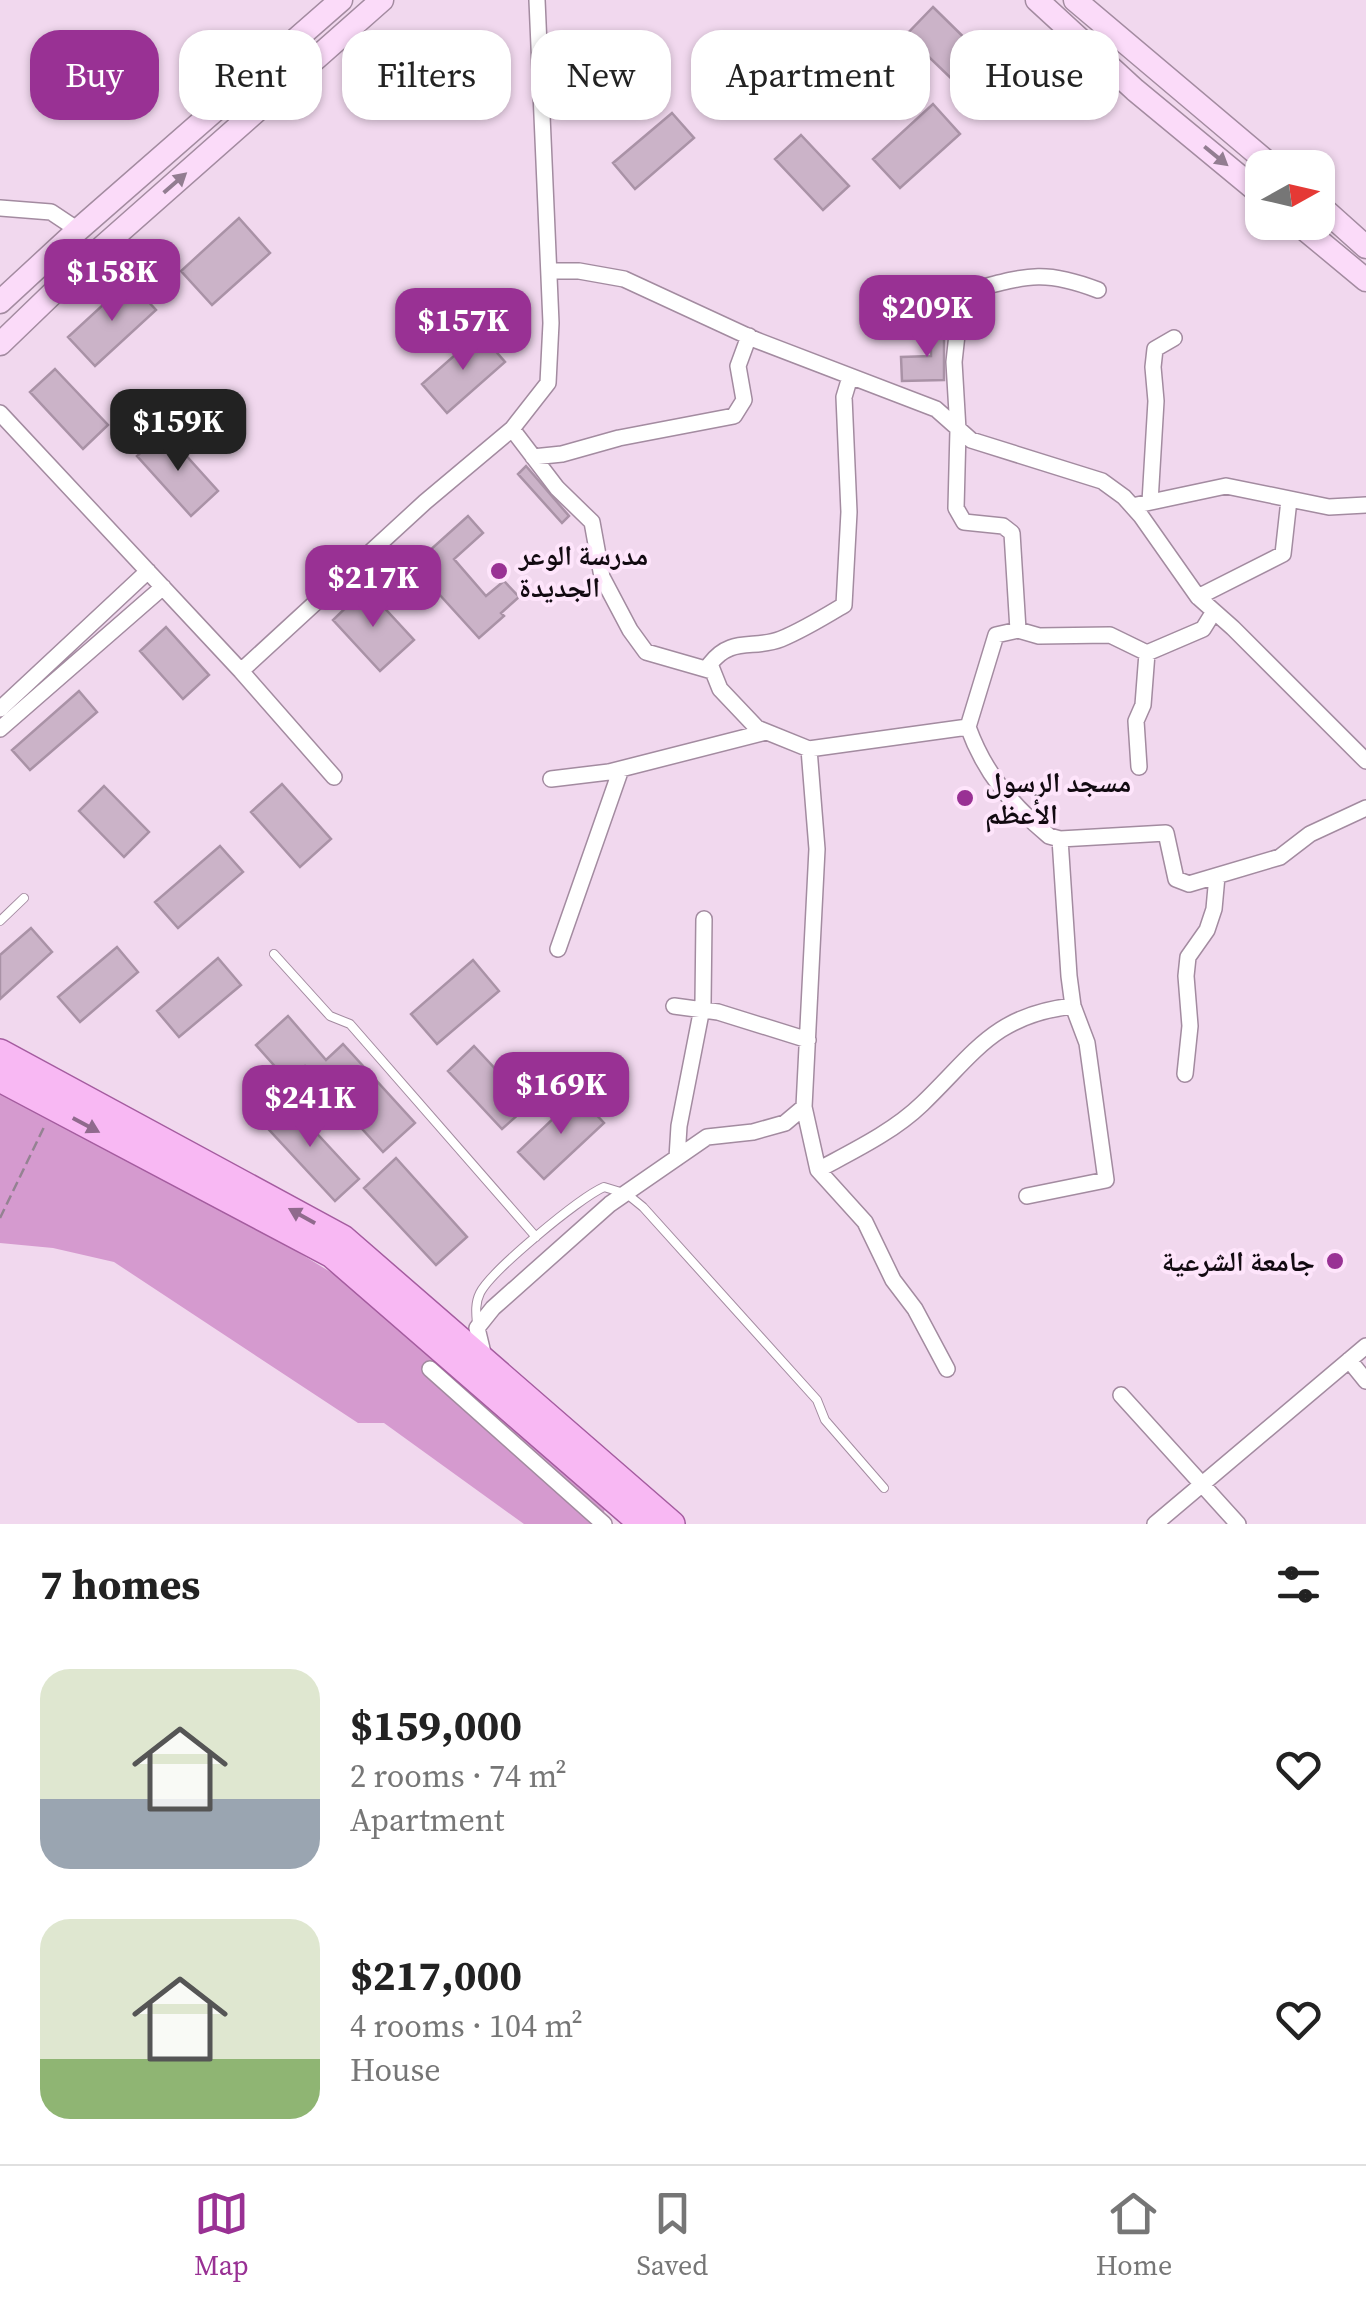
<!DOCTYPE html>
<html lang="en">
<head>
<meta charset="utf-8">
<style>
  body { margin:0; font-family:"Source Serif 4","Noto Naskh Arabic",serif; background:#f6f6f6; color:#222; height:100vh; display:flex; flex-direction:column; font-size:38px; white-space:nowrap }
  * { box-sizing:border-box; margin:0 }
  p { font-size:32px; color:#767676 }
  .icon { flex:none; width:55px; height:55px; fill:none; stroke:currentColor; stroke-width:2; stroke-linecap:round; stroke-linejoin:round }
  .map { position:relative; height:1524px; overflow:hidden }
  .side { display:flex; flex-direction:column; background:#fff; flex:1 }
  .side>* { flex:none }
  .hud { position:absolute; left:30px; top:30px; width:1308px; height:90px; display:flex; gap:20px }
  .needle { width:65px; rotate:82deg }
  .controls { position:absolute; left:1245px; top:150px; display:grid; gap:20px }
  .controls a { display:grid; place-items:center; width:90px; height:90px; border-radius:20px; background:#fff; box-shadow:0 2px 8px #0004; font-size:50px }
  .price { position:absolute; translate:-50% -85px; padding:0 22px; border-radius:20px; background:#993194; color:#fff; font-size:32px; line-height:65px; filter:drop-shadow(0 2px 5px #0008) }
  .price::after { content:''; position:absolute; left:50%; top:60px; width:30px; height:22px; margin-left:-15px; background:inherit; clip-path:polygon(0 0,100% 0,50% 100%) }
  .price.on { background:#222; color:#fff }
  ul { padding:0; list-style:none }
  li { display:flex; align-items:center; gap:30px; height:250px; padding:0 40px }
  li span { display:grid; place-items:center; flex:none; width:280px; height:200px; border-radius:30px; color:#555 }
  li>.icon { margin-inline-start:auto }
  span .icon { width:120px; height:120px; fill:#fffc; stroke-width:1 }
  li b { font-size:42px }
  h2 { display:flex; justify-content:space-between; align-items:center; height:120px; padding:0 40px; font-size:42px }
  .chip { padding:0 35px; border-radius:30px; background:#fff; box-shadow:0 2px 8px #0004; font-size:35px; line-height:90px }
  .chip.on { background:#993194; color:#fff }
  .tabs { display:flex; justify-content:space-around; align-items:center; height:140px; border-top:2px solid #e0e0e0; background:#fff; font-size:28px; color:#767676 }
  .tabs a { display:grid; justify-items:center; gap:5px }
  .tabs .on { color:#993194 }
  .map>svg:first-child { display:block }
  .green { fill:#d59acf }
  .building { fill:#cbb3c8; stroke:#a992a6; stroke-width:2.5 }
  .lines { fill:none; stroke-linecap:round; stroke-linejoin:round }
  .lane-casing { stroke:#a38ba0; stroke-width:10 }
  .street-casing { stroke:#a38ba0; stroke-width:18 }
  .secondary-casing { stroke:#a38ba0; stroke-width:25 }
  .primary-casing { stroke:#a45c9f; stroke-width:28 }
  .path { stroke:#948292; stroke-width:2.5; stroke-dasharray:10 5; stroke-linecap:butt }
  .lane { stroke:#fff; stroke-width:8 }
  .street { stroke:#fff; stroke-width:15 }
  .secondary { stroke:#fbdbf9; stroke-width:22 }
  .primary { stroke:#f8b8f3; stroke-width:25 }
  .oneway { fill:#927d91 }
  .oneway2 { fill:#906a8d }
  .poi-dot { fill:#993194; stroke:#fee5fb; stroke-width:4 }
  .labels { text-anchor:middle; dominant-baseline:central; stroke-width:8; stroke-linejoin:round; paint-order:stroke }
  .poi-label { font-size:28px; font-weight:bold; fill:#120a11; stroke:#fee5fb; text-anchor:start }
</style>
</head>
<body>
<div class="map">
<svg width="1366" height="1524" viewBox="0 0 1366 1524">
  <rect width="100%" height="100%" fill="#f1d8ee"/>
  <path class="green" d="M0,1091L278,1240L337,1276L606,1506L600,1524H524L384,1423H358L114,1262L53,1248L0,1243Z"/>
  <path class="building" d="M933,7L985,58L958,85L906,35Z
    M933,104L960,134L900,188L873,159Z
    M672,113L694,138L635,189L613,163Z
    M801,135L849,186L823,210L775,159Z
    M239,218L270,253L212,305L181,271Z
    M129,281L156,310L95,366L68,337Z
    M944,324V380L902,381L901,357L931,356V325Z
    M480,333L505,362L447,413L422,384Z
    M55,369L108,425L83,449L30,392Z
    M164,431L218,491L191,516L137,456Z
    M526,466L569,516L562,523L518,474Z
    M468,516L483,533L454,559L486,596L504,581L519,597L501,613L504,616L479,638L428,582L424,586L409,569Z
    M366,588L414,640L380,671L333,620Z
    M166,627L209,675L183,699L140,651Z
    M79,691L97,712L30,770L12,750Z
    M282,784L331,839L300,867L251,812Z
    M104,786L149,832L124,857L79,811Z
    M220,846L243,872L178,928L155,902Z
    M31,928L52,952L0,999V955Z
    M117,947L138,972L80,1022L58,997Z
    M218,958L241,985L179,1037L157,1011Z
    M473,960L499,991L437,1044L411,1014Z
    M288,1016L326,1060L343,1044L415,1123L383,1152L305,1066L288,1081L256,1045Z
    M474,1046L529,1105L502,1129L448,1071Z
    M578,1095L604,1123L544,1179L518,1152Z
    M284,1098L359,1179L335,1201L260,1120Z
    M396,1158L467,1237L436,1265L364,1188Z"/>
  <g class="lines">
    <defs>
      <path id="lane" d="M0,921L24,898
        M274,954L330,1016L350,1024L536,1237
        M477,1324C476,1313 475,1303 480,1293C491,1271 579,1198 604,1187L627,1194L643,1207L817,1400L825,1420L884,1488"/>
      <path id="street" d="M0,208L51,212L78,230
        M549,271H579L624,279L756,340L936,409L971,440L1102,481L1124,497L1141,516L1198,597L1233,628L1366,761
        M850,377L844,397L849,512L844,605C824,617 803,630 781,639C753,650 731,636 710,664L720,689L757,728L809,749L968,727L996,635L1018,630L1012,533L1003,526L964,522L956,508L958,430L954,362L959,316L976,289C1029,275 1046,270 1098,290
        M0,413L241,671L334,777
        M512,429L557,488L592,522L602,577L630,630L646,652L712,671
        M533,457L562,454L619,438L734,416L744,400L738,366L749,336
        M1150,502L1156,401L1153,367L1155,349L1174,338
        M1132,506L1226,486L1329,507L1366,505
        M1198,597L1283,554L1289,500
        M1018,630L1039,636L1110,635L1147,653
        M241,671L425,502L512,429L548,383L551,323L537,0
        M0,709L148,571
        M968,727C985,774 1012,805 1049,836L1060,839L1166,833L1176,879L1189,884L1280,857L1310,834L1366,808
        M0,729L163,587
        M1139,767L1136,721L1143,705L1147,653L1203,629L1213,613
        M551,779L609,772L766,732
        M558,949L621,769
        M674,1006L718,1012L808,1040
        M1185,1074L1190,1026L1186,976L1188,957L1207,930L1214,909L1217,876
        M804,1107L818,1170L865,1222L893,1280L915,1309L947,1369
        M677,1158L679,1126L703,1003L704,919
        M818,1170C853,1151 893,1132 922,1104C975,1053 994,1015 1073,1006
        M1027,1196L1106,1180L1087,1043L1073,1006L1069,976L1060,839
        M484,1357L477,1328L493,1308L610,1204L707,1137L753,1132L785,1123L804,1107L817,849L809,749
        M1349,1360L1366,1381
        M430,1369L604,1524
        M1121,1395L1238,1524
        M1155,1524L1366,1346"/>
      <path id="secondary" d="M1037,0L1135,90L1262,195
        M1075,0L1274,168
        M1318,204L1366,247
        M1296,222L1366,280
        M0,302L78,230L341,0
        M0,344L82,265L382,0"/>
      <path id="primary" d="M0,1052L343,1238L672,1524
        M0,1079L332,1255L642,1524"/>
    </defs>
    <use href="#lane" class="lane-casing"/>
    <use href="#street" class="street-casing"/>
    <use href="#secondary" class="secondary-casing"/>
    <use href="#primary" class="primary-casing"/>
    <path class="path" d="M0,1218L45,1125"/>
    <use href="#lane" class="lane"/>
    <use href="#street" class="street"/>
    <use href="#secondary" class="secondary"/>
    <use href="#primary" class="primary"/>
  </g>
  <defs><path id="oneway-solid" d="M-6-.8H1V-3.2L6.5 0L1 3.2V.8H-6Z" transform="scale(2.5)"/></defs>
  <g class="oneway">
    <use href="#oneway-solid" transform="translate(1216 156) rotate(39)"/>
    <use href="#oneway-solid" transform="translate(175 183) rotate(-41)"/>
  </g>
  <g class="oneway2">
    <use href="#oneway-solid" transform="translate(86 1125) rotate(28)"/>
    <use href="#oneway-solid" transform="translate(302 1216) rotate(-151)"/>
  </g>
  <g class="poi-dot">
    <circle cx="499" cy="571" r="10"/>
    <circle cx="965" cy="798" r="10"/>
    <circle cx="1335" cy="1261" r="10"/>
  </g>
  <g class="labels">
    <g class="poi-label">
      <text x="519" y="555">مدرسة الوعر<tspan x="519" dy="32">الجديدة</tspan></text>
      <text x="985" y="782">مسجد الرسول<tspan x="985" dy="32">الأعظم</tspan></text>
      <text x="1315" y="1261" text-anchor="end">جامعة الشرعية</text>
    </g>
  </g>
</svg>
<div class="controls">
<a><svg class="needle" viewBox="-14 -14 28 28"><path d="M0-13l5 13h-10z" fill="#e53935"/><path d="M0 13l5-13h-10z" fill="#767676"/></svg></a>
</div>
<b class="price" style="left:112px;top:324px">$158K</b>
<b class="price" style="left:927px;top:360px">$209K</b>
<b class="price" style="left:463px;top:373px">$157K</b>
<b class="price on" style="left:178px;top:474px">$159K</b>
<b class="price" style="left:373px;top:630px">$217K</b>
<b class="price" style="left:561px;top:1137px">$169K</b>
<b class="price" style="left:310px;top:1150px">$241K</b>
<div class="hud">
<a class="chip on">Buy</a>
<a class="chip">Rent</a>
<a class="chip">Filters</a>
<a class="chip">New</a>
<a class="chip">Apartment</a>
<a class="chip">House</a>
</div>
</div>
<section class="side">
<h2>7 homes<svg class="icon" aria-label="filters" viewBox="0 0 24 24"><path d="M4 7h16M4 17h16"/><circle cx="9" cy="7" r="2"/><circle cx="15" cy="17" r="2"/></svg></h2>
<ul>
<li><span style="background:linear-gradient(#dfe7d0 65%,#9aa5b1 0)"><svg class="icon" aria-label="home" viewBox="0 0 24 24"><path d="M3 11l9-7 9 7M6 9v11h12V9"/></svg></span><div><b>$159,000</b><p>2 rooms · 74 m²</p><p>Apartment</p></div><svg class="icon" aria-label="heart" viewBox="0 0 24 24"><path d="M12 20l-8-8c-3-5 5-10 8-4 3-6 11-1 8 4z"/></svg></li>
<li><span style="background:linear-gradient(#dfe7d0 70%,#8fb573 0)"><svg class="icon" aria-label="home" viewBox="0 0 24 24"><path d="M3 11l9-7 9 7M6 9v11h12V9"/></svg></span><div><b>$217,000</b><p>4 rooms · 104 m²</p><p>House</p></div><svg class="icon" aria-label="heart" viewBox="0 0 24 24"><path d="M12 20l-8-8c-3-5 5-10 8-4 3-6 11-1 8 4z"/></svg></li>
</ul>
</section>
<nav class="tabs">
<a class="on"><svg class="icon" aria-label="map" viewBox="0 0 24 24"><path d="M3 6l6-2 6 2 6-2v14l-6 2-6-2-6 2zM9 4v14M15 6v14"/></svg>Map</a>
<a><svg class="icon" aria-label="saved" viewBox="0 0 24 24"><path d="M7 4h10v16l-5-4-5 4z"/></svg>Saved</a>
<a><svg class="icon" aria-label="home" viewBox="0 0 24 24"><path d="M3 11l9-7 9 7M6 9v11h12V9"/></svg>Home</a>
</nav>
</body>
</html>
